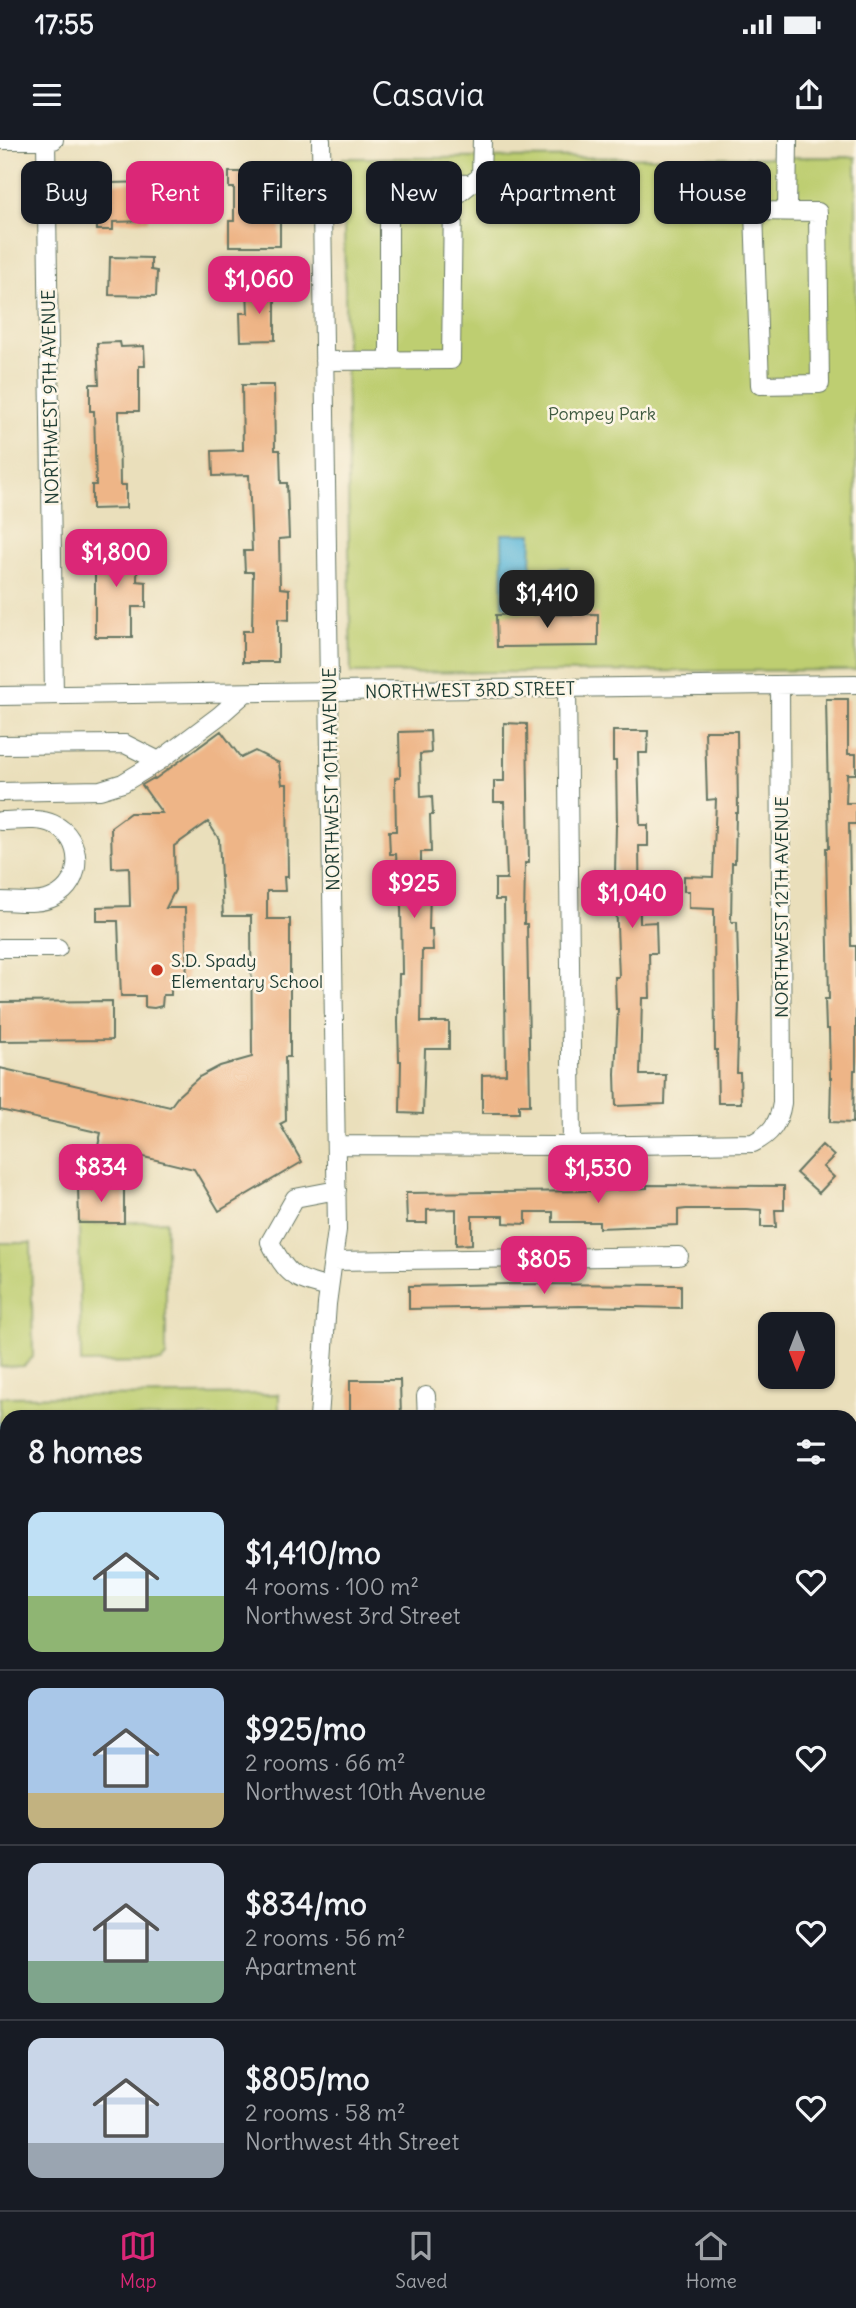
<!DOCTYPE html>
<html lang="en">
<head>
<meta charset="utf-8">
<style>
  body { margin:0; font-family:Delius,sans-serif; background:#20242c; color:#f1f3f6; height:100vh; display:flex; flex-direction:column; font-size:26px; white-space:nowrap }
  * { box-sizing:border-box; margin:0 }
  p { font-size:23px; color:#9ea1a6 }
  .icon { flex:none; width:38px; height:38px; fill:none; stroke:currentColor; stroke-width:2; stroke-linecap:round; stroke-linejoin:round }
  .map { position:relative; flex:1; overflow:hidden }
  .drawer { position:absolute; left:0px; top:1270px; width:858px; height:800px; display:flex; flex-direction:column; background:#171b24; border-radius:21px 21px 0 0; box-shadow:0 2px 5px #0004 }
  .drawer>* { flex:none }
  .guide { position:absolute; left:21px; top:21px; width:816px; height:63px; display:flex; gap:14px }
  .needle { width:46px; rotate:180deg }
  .fabs { position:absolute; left:758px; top:1172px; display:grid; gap:14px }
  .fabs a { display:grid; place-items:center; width:77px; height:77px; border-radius:14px; background:#171b24; box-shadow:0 2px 5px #0004; font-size:35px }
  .price { position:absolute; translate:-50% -60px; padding:0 16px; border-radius:14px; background:#db2777; color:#fff; font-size:23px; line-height:46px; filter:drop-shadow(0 2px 4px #0008) }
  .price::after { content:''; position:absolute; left:50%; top:42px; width:21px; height:16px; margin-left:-10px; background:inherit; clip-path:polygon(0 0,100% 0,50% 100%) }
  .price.on { background:#222; color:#fff }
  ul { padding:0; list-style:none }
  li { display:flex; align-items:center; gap:21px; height:175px; padding:0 28px }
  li+li { border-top:2px solid #363941 }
  li span { display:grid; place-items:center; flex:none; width:196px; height:140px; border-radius:14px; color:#555 }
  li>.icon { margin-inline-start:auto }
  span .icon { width:84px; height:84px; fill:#fffc; stroke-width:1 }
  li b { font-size:30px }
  h2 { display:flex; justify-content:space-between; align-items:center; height:84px; padding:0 28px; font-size:30px }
  .chip { padding:0 24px; border-radius:14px; background:#171b24; box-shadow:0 2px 5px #0004; font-size:24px; line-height:63px }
  .chip.on { background:#db2777; color:#fff }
  .status { display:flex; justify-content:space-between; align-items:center; height:49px; padding:0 35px; background:#171b24; direction:ltr }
  .status svg { height:19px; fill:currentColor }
  header { display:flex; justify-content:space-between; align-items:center; height:91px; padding:0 28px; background:#171b24; font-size:32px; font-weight:600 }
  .tabs { display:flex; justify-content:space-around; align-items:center; height:98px; border-top:2px solid #363941; background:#171b24; font-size:19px; color:#9ea1a6 }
  .tabs a { display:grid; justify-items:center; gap:4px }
  .tabs .on { color:#db2777 }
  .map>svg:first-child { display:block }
  .green { fill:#bece71; stroke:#6e8652; stroke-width:2 }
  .water { fill:#5bb7d9; stroke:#3d7a86; stroke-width:2 }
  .building { fill:#eeb587 }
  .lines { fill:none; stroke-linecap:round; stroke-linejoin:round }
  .minor-casing { stroke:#667663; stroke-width:20 }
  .minor { stroke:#fff; stroke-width:18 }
  .poi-dot { fill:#c8321e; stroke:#fcf5e5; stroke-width:2.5 }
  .labels { text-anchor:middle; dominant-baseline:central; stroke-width:5; stroke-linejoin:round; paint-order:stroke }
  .street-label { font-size:18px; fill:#1f3d34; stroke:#fcf5e5 }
  .park-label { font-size:18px; fill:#3f5a40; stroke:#fcf5e5 }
  .poi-label { font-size:18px; fill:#1f3d34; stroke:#fcf5e5; text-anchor:start }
</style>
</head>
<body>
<div class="status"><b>17:55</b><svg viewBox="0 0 49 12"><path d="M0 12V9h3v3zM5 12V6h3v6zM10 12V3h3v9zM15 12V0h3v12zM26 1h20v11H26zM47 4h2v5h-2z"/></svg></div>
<header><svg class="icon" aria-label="menu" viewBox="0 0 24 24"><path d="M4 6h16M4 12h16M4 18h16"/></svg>Casavia<svg class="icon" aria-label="share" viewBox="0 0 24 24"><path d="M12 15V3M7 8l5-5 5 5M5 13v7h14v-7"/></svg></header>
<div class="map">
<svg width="856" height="2070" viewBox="0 0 856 2070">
  <rect width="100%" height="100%" fill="#fcf5e5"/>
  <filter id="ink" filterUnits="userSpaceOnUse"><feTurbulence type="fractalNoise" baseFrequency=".0143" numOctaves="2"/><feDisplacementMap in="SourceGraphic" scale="14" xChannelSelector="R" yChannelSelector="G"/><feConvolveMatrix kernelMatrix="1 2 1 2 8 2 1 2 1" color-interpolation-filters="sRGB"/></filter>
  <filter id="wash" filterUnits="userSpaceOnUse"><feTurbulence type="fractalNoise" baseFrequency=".00686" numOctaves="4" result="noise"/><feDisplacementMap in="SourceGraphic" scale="28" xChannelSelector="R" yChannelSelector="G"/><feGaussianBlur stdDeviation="1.57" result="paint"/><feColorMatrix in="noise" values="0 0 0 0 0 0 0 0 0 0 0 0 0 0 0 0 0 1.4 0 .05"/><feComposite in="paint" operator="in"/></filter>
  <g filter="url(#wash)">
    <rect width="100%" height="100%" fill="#eadfbb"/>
    <path class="green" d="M856,17V530L351,533L343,18Z
      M166,1081V1217L161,1222L81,1223L79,1084Z
      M0,1103H31L33,1217L24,1226L0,1227Z
      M279,1254V1277L7,1278V1387H0V1257Z"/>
    <path class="water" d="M502,394H532L531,429L568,428V466H503Z
      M7,1283V1365H0V1284Z
      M0,1751L7,1752V2063H49V2070H0Z"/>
    <g id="blocks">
      <path class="building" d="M229,32H276L275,81H280V106H229V81H234V48H229Z
        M96,40H112V43L148,42V81L113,82V90H97Z
        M110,117L151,118V130L157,131L156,156L109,155Z
        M275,148V200L241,201L240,173H248L247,149Z
        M120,202L121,207L144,206L145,226H139V271H119L120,345H126V368L92,369V345H96L94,271H90V244H99L97,203Z
        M242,245H274L275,310H280L281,343H287L289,398L279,399L280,448L289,449V480L278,479V522H243V491H252L253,432H245L244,411H252L249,335L213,336L212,311L243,310Z
        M92,404L138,405L137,441L146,442V467H132V497H95V427H92Z
        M598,474V506L497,507L496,475Z
        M826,559H848V614H856V634H847L846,663H856V684H849L851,806H856V930H854L853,983L830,982L831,938H830L829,889H826L825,859H829L826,708H829Z
        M504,583L527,584L529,723H525L524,784H527L530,965H519V973H482V935L506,934L504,760H495V739H507L504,662H494V641H504Z
        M221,591L241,618L255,611L279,623L282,644H287L288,737H284L285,751H267V779H290V917H285L286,981L280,984L302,1022L219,1071L194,1029L98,1006L101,993L0,970V928L170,967L179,955L199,937L220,926L252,917L251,776H223L219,699L208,682L174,706L175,750L166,768H185L187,846L171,845V855H163L162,866L154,868L145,867V856H121L118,781H97V767L130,766L129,727L112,728L111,687L130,673H162L142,645L154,638L155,639Z
        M430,591L431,613L420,614L421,657L432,656L433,675H430L431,712H421V749L430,750L429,789H432L433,810H422L421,882H449V909H425L423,974L400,973L401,921H399L398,882L399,834H402L401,764H399V729H397L396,714H390L389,691H396L395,638L400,637L399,592Z
        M613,591H648L647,613H638L640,685H648V706H639L640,783L656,782L657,813H649L650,858H642L640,935H666L665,964L616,966L615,934L618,869H616L615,837H619L615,734L616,685H617L616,621H613Z
        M705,591H737L738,673H736L735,723H732L731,782H737L739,861L737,933H740L741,963H718L717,910H715L714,769L689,768V751H684V736L713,737L716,659L707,660Z
        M112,861V900L0,901V862Z
        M822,1005L834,1016L823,1027L834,1037L819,1053L796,1033Z
        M124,1045V1083H79L78,1046Z
        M647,1045L784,1046V1070H775L776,1087H761V1070L746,1069H686L678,1070V1085L599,1088V1082H553V1072H526V1084L504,1083V1076H472V1104L456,1105V1069L427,1070V1083H407L406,1053L598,1051L647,1048Z
        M509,1144L681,1145V1168L581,1166L409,1169V1146Z
        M350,1240H400L401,1278H350Z"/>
    </g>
  </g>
  <g filter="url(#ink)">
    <use href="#blocks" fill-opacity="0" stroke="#667663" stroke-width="2"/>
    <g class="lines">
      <defs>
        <path id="minor" d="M0,0H54
          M46,0L54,555
          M754,71L818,72L820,244L760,245Z
          M787,71L788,0
          M324,221L451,220L453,58L481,36L482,0
          M389,221V67L387,48L400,42L471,44
          M567,547L572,1006
          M0,556C285,553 571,546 856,544
          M0,605L125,604L159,621
          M0,652L100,650L123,643L159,621L219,576L244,554
          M0,681C17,681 38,677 53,684C84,698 84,743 54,757C38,765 16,761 0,761
          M0,808H58
          M337,1005L572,1006L753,1003C771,994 779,983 782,963L780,545
          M333,1121L679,1116
          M329,1148C293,1139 287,1135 270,1102L295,1058L337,1050
          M426,1256L427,1278
          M319,1278L327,1164L337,1090L321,0
          M850,1399H856
          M0,1404L7,1403
          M850,1431H856
          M0,1434L7,1433
          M850,1593H856
          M0,1599L7,1601
          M189,2063V2070"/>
      </defs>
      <use href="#minor" class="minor-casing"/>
      <use href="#minor" class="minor"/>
    </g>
  </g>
  <circle class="poi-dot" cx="157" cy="830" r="7"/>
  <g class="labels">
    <g class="street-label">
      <text transform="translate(50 257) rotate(-91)">NORTHWEST 9TH AVENUE</text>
      <text transform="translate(470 550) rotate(-1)">NORTHWEST 3RD STREET</text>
      <text transform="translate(331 639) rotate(-91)">NORTHWEST 10TH AVENUE</text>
      <text transform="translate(781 767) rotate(-90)">NORTHWEST 12TH AVENUE</text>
    </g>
    <g class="park-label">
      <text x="602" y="273">Pompey Park</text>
    </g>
    <g class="poi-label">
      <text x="171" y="820">S.D. Spady<tspan x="171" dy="21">Elementary School</tspan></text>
    </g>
  </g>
</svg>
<div class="fabs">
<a><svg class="needle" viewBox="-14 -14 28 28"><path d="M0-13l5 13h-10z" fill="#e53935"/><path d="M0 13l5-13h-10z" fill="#9ea1a6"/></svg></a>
</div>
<b class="price" style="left:259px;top:176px">$1,060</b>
<b class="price" style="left:116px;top:449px">$1,800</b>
<b class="price on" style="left:547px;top:490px">$1,410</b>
<b class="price" style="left:414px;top:780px">$925</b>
<b class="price" style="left:632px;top:790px">$1,040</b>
<b class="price" style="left:101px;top:1064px">$834</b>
<b class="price" style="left:598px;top:1065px">$1,530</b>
<b class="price" style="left:544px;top:1156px">$805</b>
<div class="guide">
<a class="chip">Buy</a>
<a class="chip on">Rent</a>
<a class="chip">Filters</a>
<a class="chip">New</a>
<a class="chip">Apartment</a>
<a class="chip">House</a>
</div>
<section class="drawer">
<h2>8 homes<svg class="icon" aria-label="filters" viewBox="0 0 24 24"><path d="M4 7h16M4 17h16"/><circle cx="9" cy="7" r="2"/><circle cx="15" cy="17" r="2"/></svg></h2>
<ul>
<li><span style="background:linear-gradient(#bfe0f5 60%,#8fb573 0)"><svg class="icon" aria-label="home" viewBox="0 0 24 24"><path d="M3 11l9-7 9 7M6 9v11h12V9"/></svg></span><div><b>$1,410/mo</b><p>4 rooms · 100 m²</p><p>Northwest 3rd Street</p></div><svg class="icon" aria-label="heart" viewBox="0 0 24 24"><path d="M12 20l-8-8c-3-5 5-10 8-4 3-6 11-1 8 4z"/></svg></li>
<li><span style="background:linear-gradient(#a9c7e8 75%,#c2b280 0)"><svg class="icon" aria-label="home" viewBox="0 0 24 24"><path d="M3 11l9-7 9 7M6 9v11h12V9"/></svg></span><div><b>$925/mo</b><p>2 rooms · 66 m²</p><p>Northwest 10th Avenue</p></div><svg class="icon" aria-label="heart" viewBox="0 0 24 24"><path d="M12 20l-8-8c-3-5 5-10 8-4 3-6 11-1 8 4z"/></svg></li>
<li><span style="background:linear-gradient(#c9d6e8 70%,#7fa58c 0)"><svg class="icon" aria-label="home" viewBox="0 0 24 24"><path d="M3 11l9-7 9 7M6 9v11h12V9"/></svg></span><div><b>$834/mo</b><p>2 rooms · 56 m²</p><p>Apartment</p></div><svg class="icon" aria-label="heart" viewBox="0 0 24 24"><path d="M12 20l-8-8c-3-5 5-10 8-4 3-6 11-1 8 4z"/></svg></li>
<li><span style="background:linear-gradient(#c9d6e8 75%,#9aa5b1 0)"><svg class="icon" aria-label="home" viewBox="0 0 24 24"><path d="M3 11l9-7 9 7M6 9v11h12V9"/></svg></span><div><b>$805/mo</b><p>2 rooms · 58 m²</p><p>Northwest 4th Street</p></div><svg class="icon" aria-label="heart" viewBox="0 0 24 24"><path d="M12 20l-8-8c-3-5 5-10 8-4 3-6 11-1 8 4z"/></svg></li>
</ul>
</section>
</div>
<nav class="tabs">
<a class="on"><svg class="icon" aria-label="map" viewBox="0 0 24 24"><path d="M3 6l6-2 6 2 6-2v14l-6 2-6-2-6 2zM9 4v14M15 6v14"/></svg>Map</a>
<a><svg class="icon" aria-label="saved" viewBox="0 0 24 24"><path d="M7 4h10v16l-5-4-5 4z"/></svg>Saved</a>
<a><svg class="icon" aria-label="home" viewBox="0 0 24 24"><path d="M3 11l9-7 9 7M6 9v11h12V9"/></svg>Home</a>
</nav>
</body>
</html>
